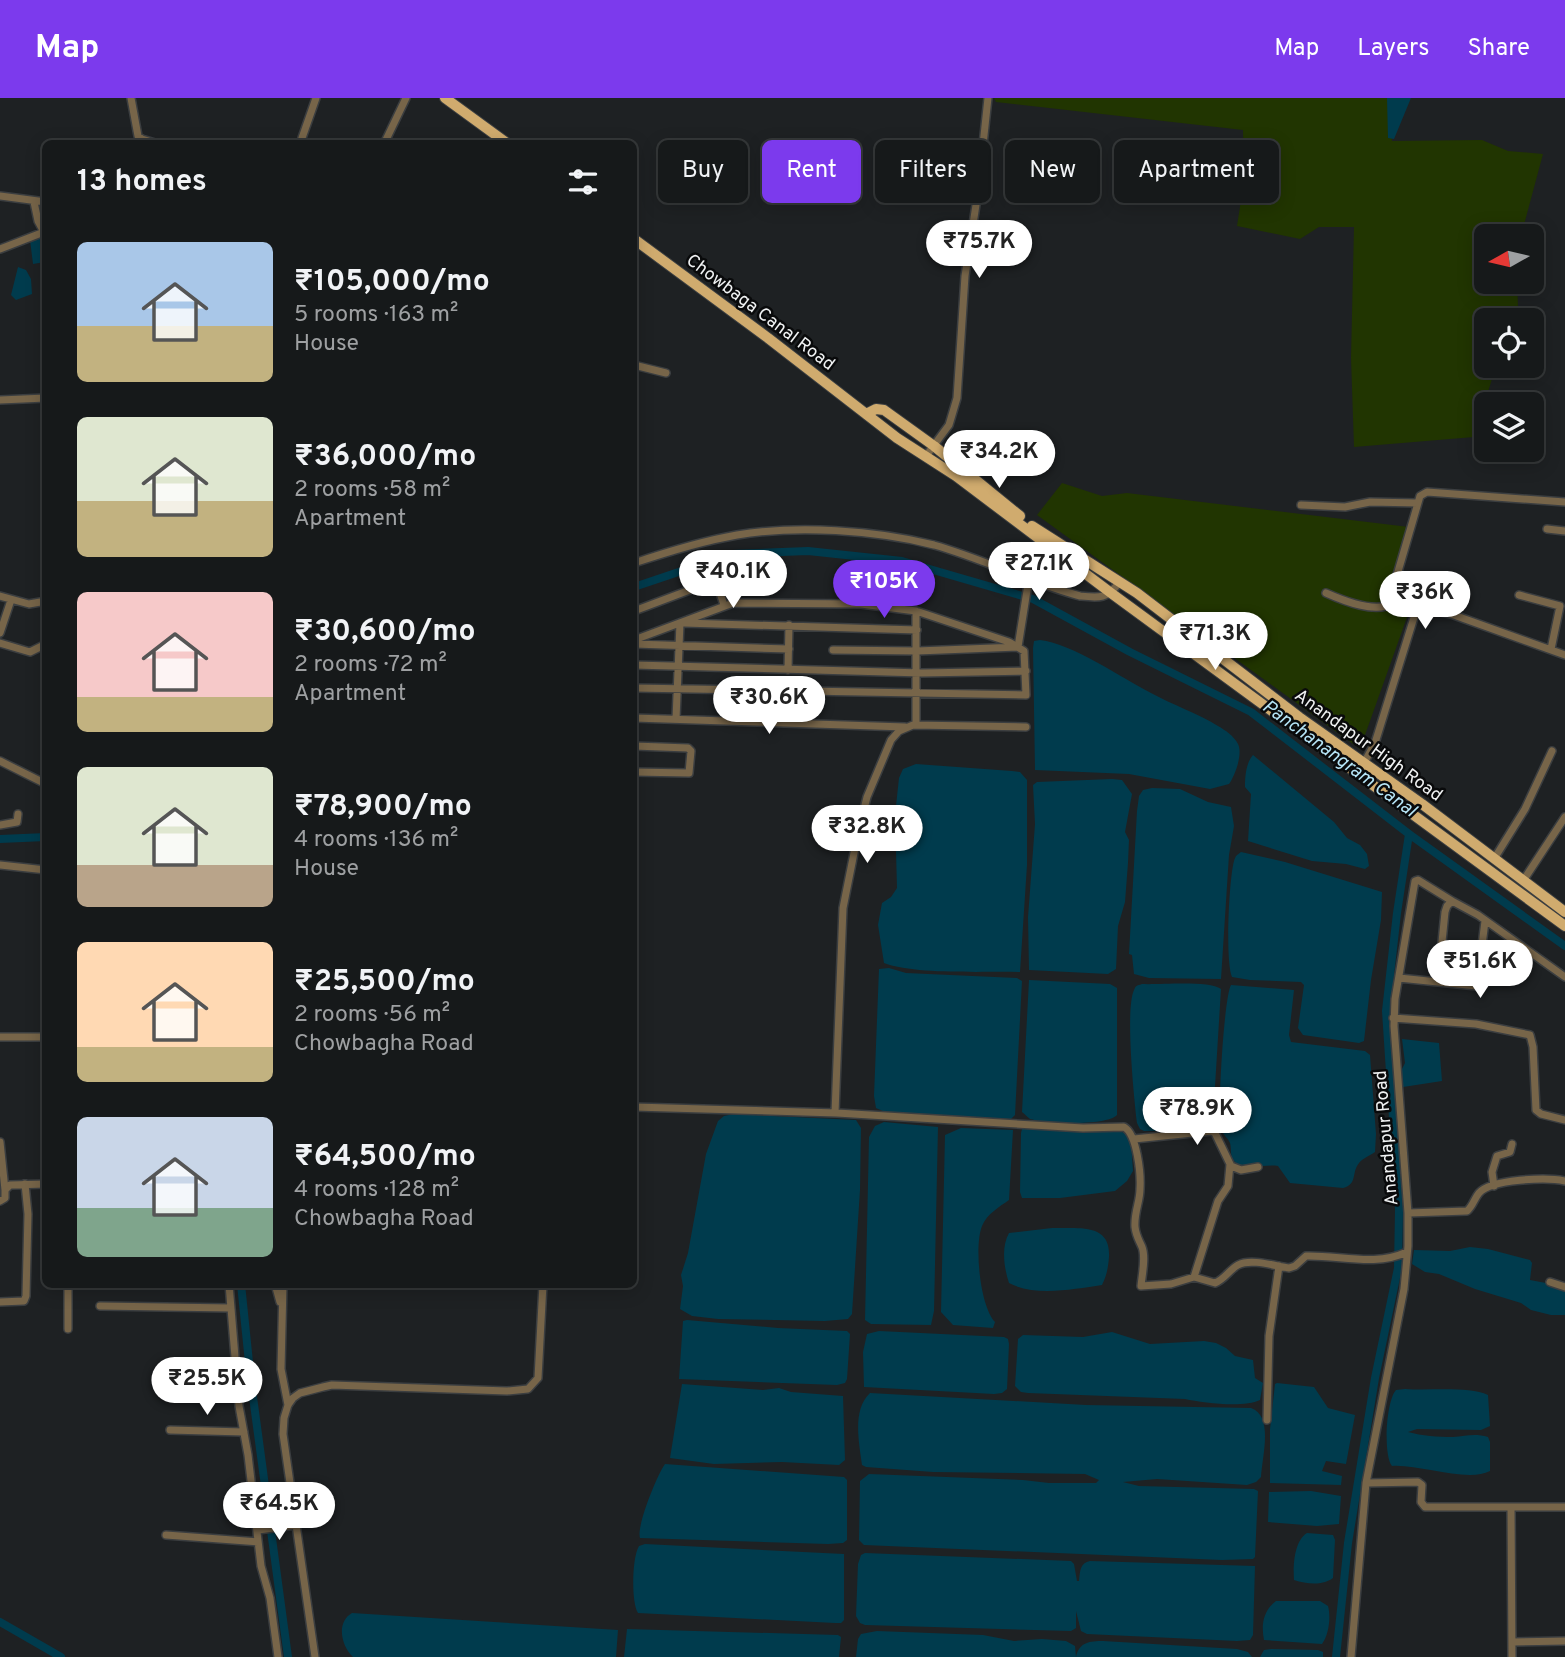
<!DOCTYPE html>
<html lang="en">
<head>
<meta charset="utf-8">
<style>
  body { margin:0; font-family:Overpass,sans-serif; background:#232627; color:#f1f3f6; height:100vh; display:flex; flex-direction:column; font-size:26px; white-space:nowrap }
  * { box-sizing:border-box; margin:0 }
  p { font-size:23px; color:#9ea0a2 }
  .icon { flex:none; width:38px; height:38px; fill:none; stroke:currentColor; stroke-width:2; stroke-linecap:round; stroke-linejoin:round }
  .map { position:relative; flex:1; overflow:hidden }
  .side { position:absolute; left:42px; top:42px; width:595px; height:1148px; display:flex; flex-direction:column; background:#16191a; border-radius:10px; box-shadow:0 4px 18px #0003,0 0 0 2px #353839 }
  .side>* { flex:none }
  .banner { position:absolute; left:658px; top:42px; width:665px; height:63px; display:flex; gap:14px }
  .needle { width:46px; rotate:262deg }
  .fabs { position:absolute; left:1474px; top:126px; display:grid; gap:14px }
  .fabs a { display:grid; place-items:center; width:70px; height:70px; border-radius:10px; background:#16191a; box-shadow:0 4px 18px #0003,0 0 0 2px #353839; font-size:35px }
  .price { position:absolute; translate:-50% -60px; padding:0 16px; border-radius:24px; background:#fff; color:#222; font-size:23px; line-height:46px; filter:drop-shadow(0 2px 4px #0008) }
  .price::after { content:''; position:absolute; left:50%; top:42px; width:21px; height:16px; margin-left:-10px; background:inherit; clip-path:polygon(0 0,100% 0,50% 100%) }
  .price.selected { background:#7c3aed; color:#fff }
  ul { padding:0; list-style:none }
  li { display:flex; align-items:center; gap:21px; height:175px; padding:0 35px }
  li span { display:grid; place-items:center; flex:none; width:196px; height:140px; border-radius:10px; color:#555 }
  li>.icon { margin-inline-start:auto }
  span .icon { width:84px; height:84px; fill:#fffc; stroke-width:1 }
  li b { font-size:30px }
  h2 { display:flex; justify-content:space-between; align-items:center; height:84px; padding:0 35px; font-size:30px }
  .tag { padding:0 24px; border-radius:10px; background:#16191a; box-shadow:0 4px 18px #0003,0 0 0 2px #353839; font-size:24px; line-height:63px }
  .tag.selected { background:#7c3aed; color:#fff }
  header { display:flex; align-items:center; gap:42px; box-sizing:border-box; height:98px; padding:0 35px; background:#7c3aed; color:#fff }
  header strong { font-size:33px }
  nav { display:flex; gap:38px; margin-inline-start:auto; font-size:24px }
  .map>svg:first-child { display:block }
  .green { fill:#213501 }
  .water { fill:#003b4d }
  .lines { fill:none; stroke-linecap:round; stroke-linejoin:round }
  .canal { stroke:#003b4d; stroke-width:8 }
  .minor-casing { stroke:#3b3e40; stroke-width:10 }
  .major-casing { stroke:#3b3e40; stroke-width:12 }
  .minor { stroke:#776549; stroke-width:7 }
  .major { stroke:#d0ab6e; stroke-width:10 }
  .labels { text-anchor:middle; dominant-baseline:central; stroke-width:5; stroke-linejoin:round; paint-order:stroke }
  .street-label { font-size:18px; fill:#f0f2f3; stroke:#090a0b }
  .water-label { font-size:19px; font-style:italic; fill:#b6e5f7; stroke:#090a0b }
</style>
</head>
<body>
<header>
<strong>Map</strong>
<nav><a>Map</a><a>Layers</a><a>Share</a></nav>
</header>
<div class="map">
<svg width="1565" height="1559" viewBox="0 0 1565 1559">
  <rect width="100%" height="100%" fill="#1e2123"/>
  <path class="green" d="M994,0H1389L1392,43L1482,42L1508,53L1543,56L1521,138H1486V184H1517L1518,209L1513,222H1486V268H1496L1474,339L1354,349L1351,260L1354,129H1319L1300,141L1237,128L1244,83L1243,32L996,4Z
    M1062,385L1102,398L1127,395L1409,429L1390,500L1411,508L1360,651L1037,417Z"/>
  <path class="water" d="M1387,0H1411L1394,41L1388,40Z
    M37,136L45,143V164L33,166L30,142Z
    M18,169L26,172L31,181L32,196L16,202L11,197Z
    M1040,542C1073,546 1120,579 1151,595C1173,607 1197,615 1218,628C1225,632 1234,638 1238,646C1243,656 1235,678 1229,686L1210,691L1129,676L1035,672L1033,550L1034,543Z
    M1253,657L1334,724L1347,740L1360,747L1367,756L1369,768L1365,771L1346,766L1312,763L1248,743L1251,696L1245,689C1245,678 1246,665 1253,657Z
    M916,666L1012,673L1020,674L1027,682V767L1020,874C984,873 916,877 884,865L878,827L882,805L891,799L897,790L895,717L899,680L903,671Z
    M1112,681L1122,682L1132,696L1125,734L1129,742L1128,765L1125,804L1118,828L1116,871L1108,876L1029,872L1028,819L1035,726L1033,687L1037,684Z
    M1152,690L1180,691L1208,704L1231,709L1234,728L1229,757L1221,881L1149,880L1134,876L1132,857L1129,856L1137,713L1139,698L1143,692Z
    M1241,754L1285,764L1382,794L1381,822L1371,882L1364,943L1359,945L1303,937L1298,930L1304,887L1301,884L1250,882L1232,879C1225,863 1229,781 1234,763C1236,757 1236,758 1241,754Z
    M889,870L906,875L1017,880L1022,883L1015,1017L1011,1021L885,1014L876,1010L874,998L879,871Z
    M1029,882L1110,886L1117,890V1017C1107,1028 1046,1026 1030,1021C1027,1019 1025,1016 1022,1014Z
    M1142,886C1160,887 1209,882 1221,891L1213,1021L1206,1028L1175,1033H1144L1140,1031L1137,1025C1134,1001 1125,911 1134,892C1136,887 1136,888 1142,886Z
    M1231,887L1294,892L1289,937L1291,944L1365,953L1370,957L1376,1036L1375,1054C1369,1058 1363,1060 1359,1065C1351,1075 1358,1086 1343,1090L1290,1085L1278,1068C1266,1066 1246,1072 1236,1065C1229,1059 1232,1052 1230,1045C1228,1040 1223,1037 1221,1031C1217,1017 1224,899 1231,887Z
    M1402,941L1439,945L1442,983L1403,989L1401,973L1405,965Z
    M734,1016L856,1022L861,1030L860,1092L852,1216L848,1221L825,1223L718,1221L692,1218L680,1211L683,1188L681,1177L688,1155L706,1056L718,1023L724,1018Z
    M884,1024L938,1029L934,1213L931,1227L871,1226L865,1222L869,1039L875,1028Z
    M961,1030L1013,1032L1009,1102C999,1109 987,1116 982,1128C974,1148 980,1208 995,1224L993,1230L953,1227L941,1214L945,1037Z
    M1026,1030L1122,1034L1128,1037L1131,1043L1133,1073L1127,1083L1115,1093L1060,1100H1022L1020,1094L1021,1035L1022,1031Z
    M1052,1130C1077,1131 1111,1124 1109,1159C1108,1170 1107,1177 1102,1187C1074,1191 1035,1199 1009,1185C1004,1170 1001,1149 1009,1135Z
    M1470,1149L1488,1151L1530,1162L1532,1165L1530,1182L1546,1185L1547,1188L1565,1193V1217H1551L1531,1212L1521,1205L1475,1191L1439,1176L1425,1174L1412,1166L1414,1152L1450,1153Z
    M687,1222L778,1230L847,1233L850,1236L847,1281L845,1285L837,1287L679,1281L683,1223Z
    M879,1233L1004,1239L1008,1241L1009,1246L1007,1291L1002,1295L994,1296L864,1289L863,1254L867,1236Z
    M1112,1234L1150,1246L1204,1243L1216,1245L1226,1250L1235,1258L1253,1262L1255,1280L1263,1285L1260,1302C1244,1310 1203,1305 1185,1301L1028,1295L1021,1294L1015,1288L1018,1241L1023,1237L1083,1239Z
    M1277,1285L1314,1289L1328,1310L1355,1317L1346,1366L1326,1363L1322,1373L1342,1378L1341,1387L1270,1385V1331L1275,1286Z
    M682,1286L763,1292L779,1290L791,1294L843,1298L845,1362L839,1367L782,1364L714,1366L670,1360Z
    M1405,1291C1429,1293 1469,1288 1488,1297L1490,1328L1481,1332L1417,1331L1408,1334C1422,1338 1438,1339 1453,1339C1466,1338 1475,1335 1488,1339L1490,1344V1373C1468,1385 1419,1366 1392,1368C1383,1357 1386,1303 1396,1292Z
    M870,1295L1086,1307L1251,1310C1274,1318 1262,1359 1261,1379L1256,1384L1247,1387L1157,1381L1123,1384L1139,1388L1254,1391L1258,1393L1255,1459L1253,1461L1222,1462L864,1447L859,1442L860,1383L869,1376L1023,1382L1049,1385H1096L1099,1382L1085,1376L933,1374L866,1369L862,1367C859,1344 852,1312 870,1295Z
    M665,1366L844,1379L847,1382V1442L843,1445L828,1446L640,1440C636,1429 657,1377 665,1366Z
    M1311,1393L1341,1398L1339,1426L1317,1428L1268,1424L1269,1394Z
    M1307,1435L1333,1437L1335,1442L1333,1480C1322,1488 1307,1486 1294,1482C1293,1468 1294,1443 1307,1435Z
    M645,1446L844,1456V1522L841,1525H835L638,1515C631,1504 632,1459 639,1448Z
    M865,1455L1071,1463L1074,1466L1077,1483H1079C1080,1473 1080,1465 1090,1463L1255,1468L1253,1537L1250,1542L1237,1543L1087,1536L1081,1533L1076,1513V1530L1071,1533L865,1527L860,1525L856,1518L858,1466L861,1457Z
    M1276,1503H1320L1328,1508C1331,1519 1329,1537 1322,1546L1264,1542C1261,1527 1263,1513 1276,1503Z
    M352,1515L618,1532L616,1559H353C341,1548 336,1524 352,1515Z
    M627,1531L838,1537L841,1539L839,1559H624Z
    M877,1533L983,1537L1014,1543L1042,1541L1066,1543L1075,1548L1076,1559C1079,1544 1090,1543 1103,1543L1237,1551L1248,1554L1252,1559H856L858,1541L861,1536Z
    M1271,1551L1318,1552L1323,1554V1559H1260L1264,1552Z"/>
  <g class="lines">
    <path class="canal" d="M634,489L732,456L808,453L902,463L1033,501L1130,554L1251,614L1409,736L1565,848
      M0,741L46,739
      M241,1186L251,1284L288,1559
      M0,1524L61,1559
      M1336,1559L1348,1445L1375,1280L1398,1170L1399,1112L1386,913L1397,815L1409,736"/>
    <defs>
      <path id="minor" d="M131,0L138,38L142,41L158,46
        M302,40L316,0
        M384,46L406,0
        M0,98L46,104
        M34,104L38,123L45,136
        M0,151L44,134
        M634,267L666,275
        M0,302L46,300
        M926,358L949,327L957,300L965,178L978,94L988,0
        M1301,407L1345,409L1370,404L1418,405L1420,398L1427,394L1565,404
        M1547,431L1565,433
        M634,465C667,454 702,443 737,437C797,427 875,432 934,447C984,461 1030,485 1080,498C1100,500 1106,501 1119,485
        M1326,495C1344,503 1376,516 1393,505
        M1519,497L1560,508L1551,551
        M0,498L29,506L46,503
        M634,513L703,487L712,486L718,489L724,507
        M1416,513L1393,505L1390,501L1418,405
        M684,525L917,532
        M0,535L11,502
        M634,542L733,505L861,506L916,513L1009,544L1024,553L1026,597L634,590
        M0,545L30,554L46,546
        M634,546L789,551
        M833,552L917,553L1018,549L1029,480
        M634,567L922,575L1026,573
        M788,572L789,527
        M634,620L905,629
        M676,621L680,525
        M916,627V513
        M634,648L688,650L691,653L689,675L634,674
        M0,663L46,686
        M1364,665L1375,645L1416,513L1427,511L1451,516L1565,557
        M0,727L17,724L18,716
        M1494,761L1525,711L1552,653
        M0,767L46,772
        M1523,783L1565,719
        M1452,803L1418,782L1415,783L1395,901L1394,928L1408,1115L1467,1113C1473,1108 1474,1101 1479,1095C1491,1081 1547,1079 1565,1083
        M1399,880L1477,888L1485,823
        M1438,884L1445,814L1447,808L1452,803L1478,817L1565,879
        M1393,920L1476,926L1530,937L1533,949L1536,1012L1541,1016L1565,1022
        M0,939H46
        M634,1009L837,1015L1083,1030L1124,1029C1137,1036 1141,1076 1140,1091C1140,1104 1134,1114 1135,1129C1136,1138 1139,1142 1142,1149C1146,1159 1142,1177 1141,1188L1171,1186L1194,1179L1215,1185C1225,1181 1229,1172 1238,1167C1251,1160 1275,1168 1289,1170L1295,1168L1306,1158C1340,1157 1375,1169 1407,1154
        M835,1015L843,810L858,735L867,699L891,642L899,633L913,627L1026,629
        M1134,1041L1212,1033L1215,1035L1231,1068L1241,1072L1258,1069
        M0,1044L5,1092
        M1494,1088L1492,1074L1497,1058L1510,1054L1512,1046
        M0,1103L5,1100V1092L10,1087L46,1086
        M1194,1179L1218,1103L1228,1088L1230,1066
        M1550,1184L1565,1189
        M68,1186V1231
        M229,1186L239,1308L248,1357L261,1468L270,1500L278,1559
        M275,1186L280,1204
        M283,1186L281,1271L288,1307
        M0,1204L24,1203L26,1198L28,1116L25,1086
        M100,1208L231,1210
        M1267,1322L1269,1238L1279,1168
        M170,1332L244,1334
        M1366,1385L1418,1384L1422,1387L1421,1404L1425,1409H1511L1512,1559
        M1511,1409H1565
        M258,1432L296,1427
        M166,1437L258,1444
        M1512,1544L1565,1543
        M315,1559L283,1336L284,1320L288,1307L293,1300L300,1295L323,1289L332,1287L507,1293L528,1291L538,1280L543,1186
        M1351,1559L1366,1385L1404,1191L1408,1148V1115"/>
      <path id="major" d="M445,0L508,46
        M634,141L768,240L897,340L956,378L1111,495L1565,828
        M866,316L876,311L884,312L934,348L1020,418
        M1032,428L1137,495L1299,619L1422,706L1565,814"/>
    </defs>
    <use href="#minor" class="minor-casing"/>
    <use href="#major" class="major-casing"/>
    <use href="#minor" class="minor"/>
    <use href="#major" class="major"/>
  </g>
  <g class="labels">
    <g class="street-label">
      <text transform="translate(760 215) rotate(37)">Chowbaga Canal Road</text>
      <text transform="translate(1368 648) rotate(36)">Anandapur High Road</text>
      <text transform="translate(1387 1040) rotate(-95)">Anandapur Road</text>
    </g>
    <g class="water-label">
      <text transform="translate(1339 661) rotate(36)">Panchanangram Canal</text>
    </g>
  </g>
</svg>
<div class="fabs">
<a><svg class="needle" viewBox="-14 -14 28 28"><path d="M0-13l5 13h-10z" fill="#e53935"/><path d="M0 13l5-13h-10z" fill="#9ea0a2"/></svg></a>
<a><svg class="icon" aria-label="locate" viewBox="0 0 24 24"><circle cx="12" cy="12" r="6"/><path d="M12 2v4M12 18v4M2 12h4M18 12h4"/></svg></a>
<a><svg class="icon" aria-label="layers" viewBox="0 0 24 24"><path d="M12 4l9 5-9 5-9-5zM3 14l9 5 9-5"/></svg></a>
</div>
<b class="price" style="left:979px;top:182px">₹75.7K</b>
<b class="price" style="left:999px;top:392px">₹34.2K</b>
<b class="price" style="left:1039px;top:504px">₹27.1K</b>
<b class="price" style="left:733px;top:512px">₹40.1K</b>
<b class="price selected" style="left:884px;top:522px">₹105K</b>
<b class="price" style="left:1425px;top:533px">₹36K</b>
<b class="price" style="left:1215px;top:574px">₹71.3K</b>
<b class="price" style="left:769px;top:638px">₹30.6K</b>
<b class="price" style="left:867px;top:767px">₹32.8K</b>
<b class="price" style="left:1480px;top:902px">₹51.6K</b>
<b class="price" style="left:1197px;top:1049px">₹78.9K</b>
<b class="price" style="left:207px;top:1319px">₹25.5K</b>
<b class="price" style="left:279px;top:1444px">₹64.5K</b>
<div class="banner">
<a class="tag">Buy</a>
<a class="tag selected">Rent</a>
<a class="tag">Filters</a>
<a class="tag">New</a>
<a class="tag">Apartment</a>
</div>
<section class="side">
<h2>13 homes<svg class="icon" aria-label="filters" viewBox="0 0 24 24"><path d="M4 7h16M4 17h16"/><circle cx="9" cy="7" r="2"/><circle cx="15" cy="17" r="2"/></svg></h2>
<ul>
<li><span style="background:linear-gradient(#a9c7e8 60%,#c2b280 0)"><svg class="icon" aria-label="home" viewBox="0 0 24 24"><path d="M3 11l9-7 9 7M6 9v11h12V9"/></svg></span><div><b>₹105,000/mo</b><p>5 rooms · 163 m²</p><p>House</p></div></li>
<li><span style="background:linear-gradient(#dfe7d0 60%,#c2b280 0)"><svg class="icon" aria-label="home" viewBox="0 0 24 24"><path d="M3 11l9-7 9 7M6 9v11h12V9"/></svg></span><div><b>₹36,000/mo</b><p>2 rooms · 58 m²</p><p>Apartment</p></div></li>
<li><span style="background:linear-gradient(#f6c9c9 75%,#c2b280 0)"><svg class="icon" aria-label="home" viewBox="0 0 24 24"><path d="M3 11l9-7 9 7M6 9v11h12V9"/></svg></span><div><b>₹30,600/mo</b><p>2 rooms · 72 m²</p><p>Apartment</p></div></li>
<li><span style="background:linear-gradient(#dfe7d0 70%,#b9a48a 0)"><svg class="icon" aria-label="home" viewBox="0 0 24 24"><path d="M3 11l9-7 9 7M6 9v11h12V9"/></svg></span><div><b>₹78,900/mo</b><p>4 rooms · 136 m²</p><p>House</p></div></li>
<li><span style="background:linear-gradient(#ffd9b3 75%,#c2b280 0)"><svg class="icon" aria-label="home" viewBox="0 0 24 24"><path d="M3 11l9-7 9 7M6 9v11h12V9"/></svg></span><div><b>₹25,500/mo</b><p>2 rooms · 56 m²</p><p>Chowbagha Road</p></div></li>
<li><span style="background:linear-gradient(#c9d6e8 65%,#7fa58c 0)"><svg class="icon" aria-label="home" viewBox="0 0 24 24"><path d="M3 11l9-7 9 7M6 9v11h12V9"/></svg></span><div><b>₹64,500/mo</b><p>4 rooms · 128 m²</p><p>Chowbagha Road</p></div></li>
</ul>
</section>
</div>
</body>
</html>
